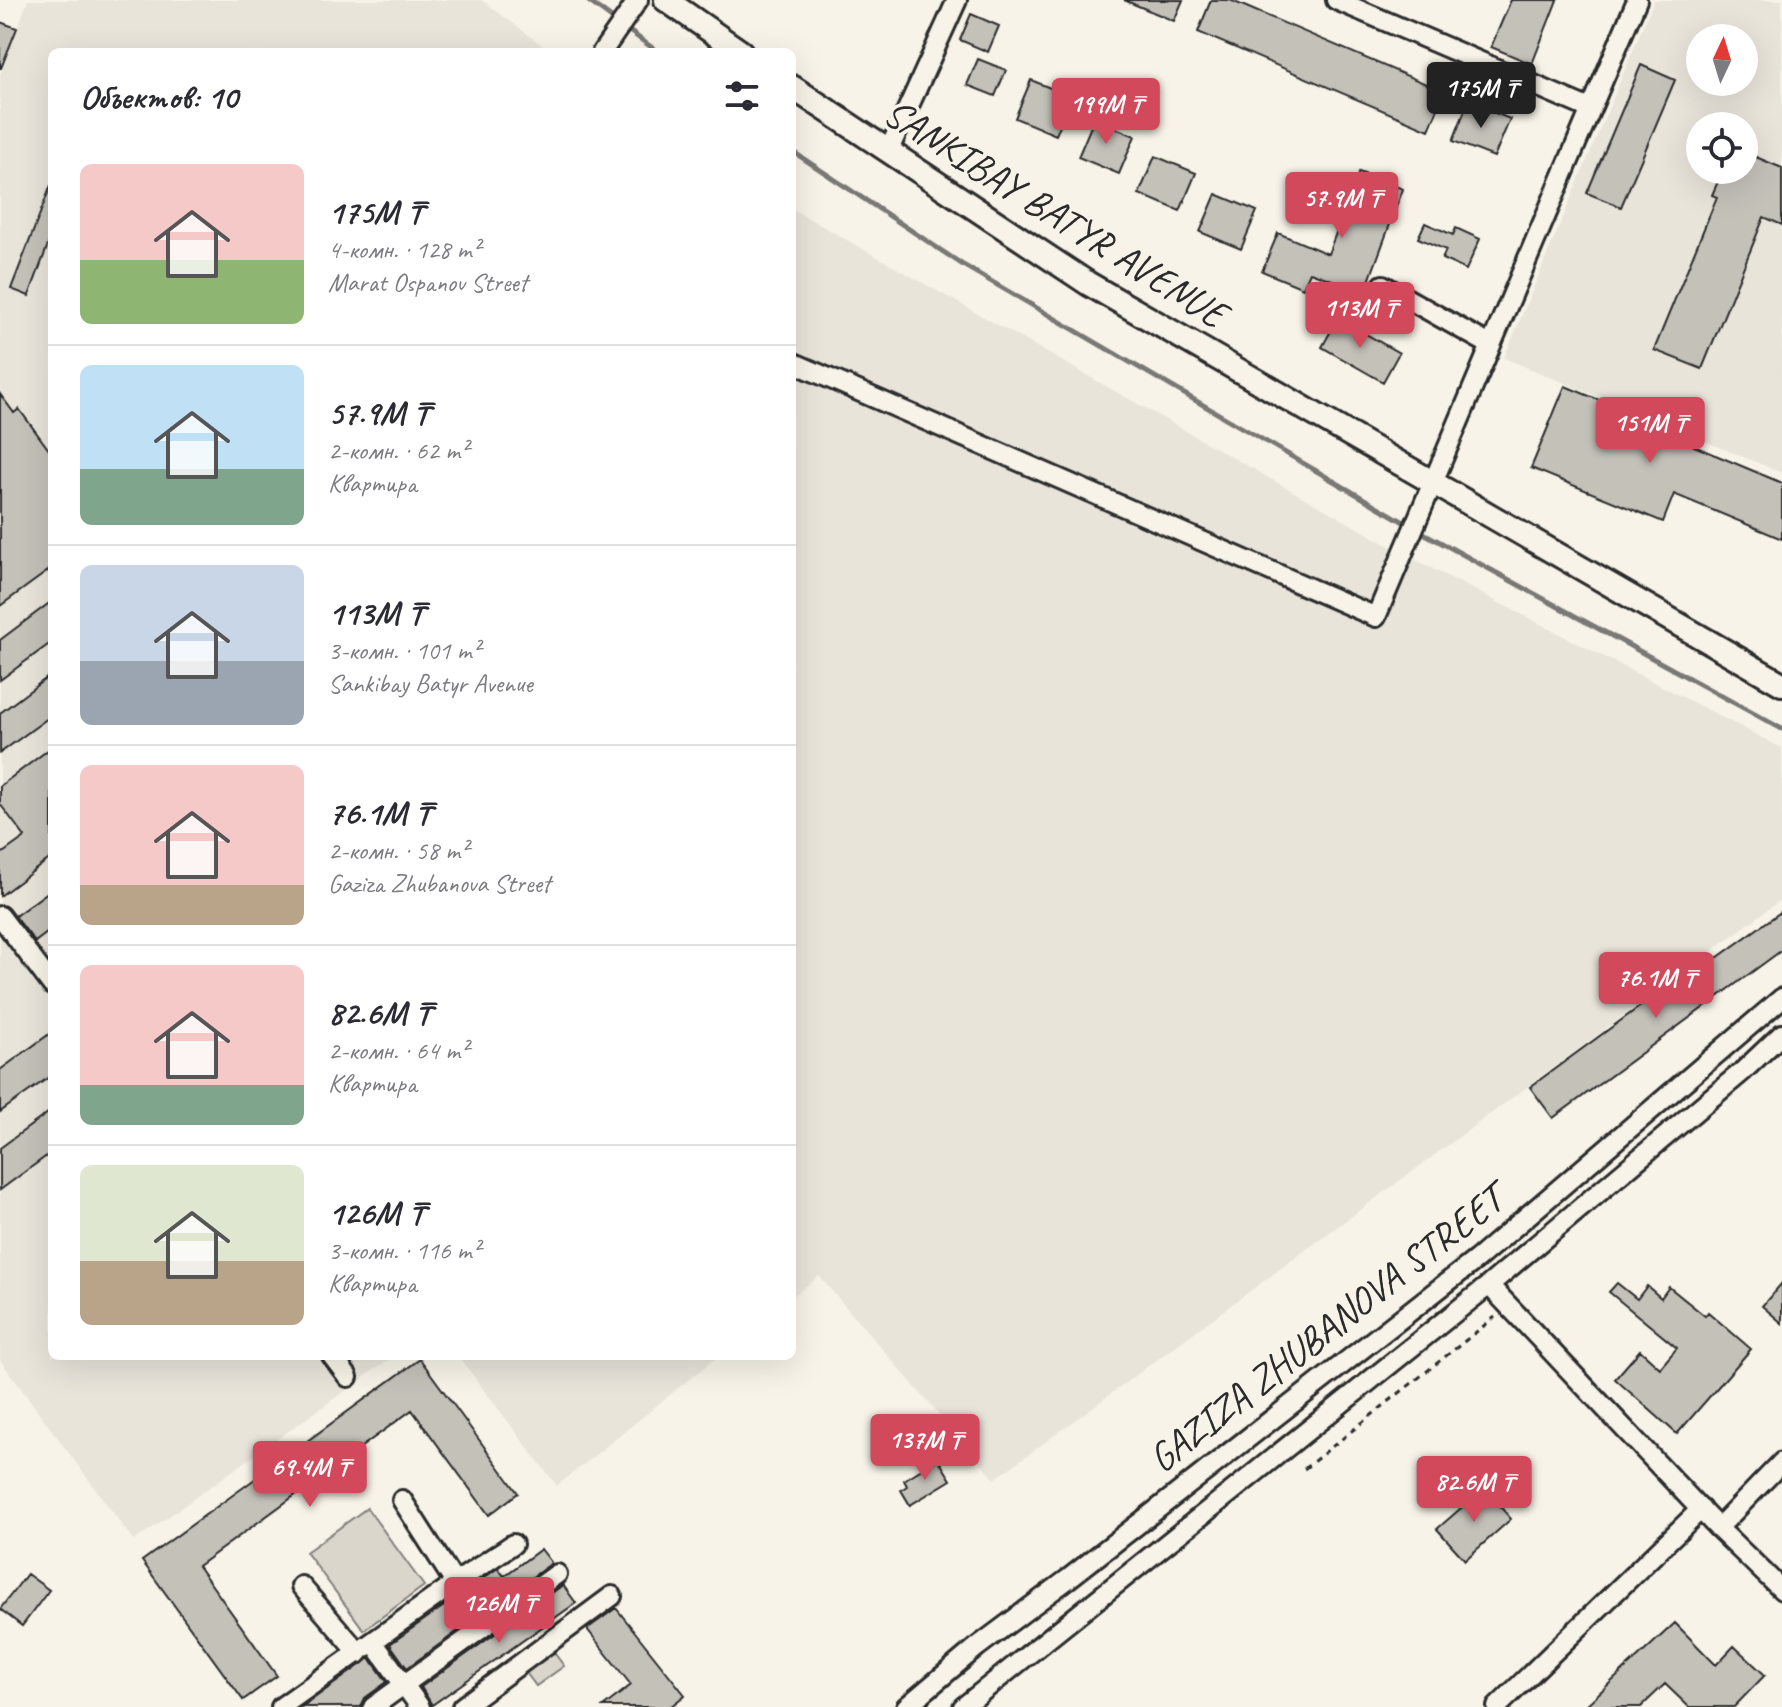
<!DOCTYPE html>
<html lang="ru">
<head>
<meta charset="utf-8">
<style>
  body { margin:0; font-family:Caveat,sans-serif; background:#f7f7f7; color:#2b2b33; height:100vh; display:flex; flex-direction:column; font-size:30px; white-space:nowrap }
  * { box-sizing:border-box; margin:0 }
  p { font-size:26px; color:#7c7c81 }
  .icon { flex:none; width:44px; height:44px; fill:none; stroke:currentColor; stroke-width:2; stroke-linecap:round; stroke-linejoin:round }
  .map { position:relative; flex:1; overflow:hidden }
  .drawer { position:absolute; left:48px; top:48px; width:748px; height:1312px; display:flex; flex-direction:column; background:#fff; border-radius:12px; box-shadow:0 8px 32px #0002 }
  .drawer>* { flex:none }
  .needle { width:52px; rotate:4deg }
  .tools { position:absolute; left:1686px; top:24px; display:grid; gap:16px }
  .tools a { display:grid; place-items:center; width:72px; height:72px; border-radius:50%; background:#fff; box-shadow:0 8px 32px #0002; font-size:40px }
  .price { position:absolute; translate:-50% -68px; padding:0 18px; border-radius:8px; background:#d1495b; color:#fff; font-size:26px; line-height:52px; filter:drop-shadow(0 2px 4px #0008) }
  .price::after { content:''; position:absolute; left:50%; top:48px; width:24px; height:18px; margin-left:-12px; background:inherit; clip-path:polygon(0 0,100% 0,50% 100%) }
  .price.active { background:#222; color:#fff }
  ul { padding:0; list-style:none }
  li { display:flex; align-items:center; gap:24px; height:200px; padding:0 32px }
  li+li { border-top:2px solid #e1e1e2 }
  li span { display:grid; place-items:center; flex:none; width:224px; height:160px; border-radius:12px; color:#555 }
  li>.icon { margin-inline-start:auto }
  span .icon { width:96px; height:96px; fill:#fffc; stroke-width:1 }
  li b { font-size:34px }
  h2 { display:flex; justify-content:space-between; align-items:center; height:96px; padding:0 32px; font-size:34px }
  .map>svg:first-child { display:block }
  .built { fill:#e8e4da; fill-rule:evenodd }
  .green { fill:#dad6cc; stroke:#82807c; stroke-width:2 }
  .lines { fill:none; stroke-linecap:round; stroke-linejoin:round }
  .stream { stroke:#7a7874; stroke-width:5 }
  .building { fill:#c4c1b9; stroke:#2b2b2b; stroke-width:2 }
  .minor-casing { stroke:#2b2b2b; stroke-width:24 }
  .major-casing { stroke:#2b2b2b; stroke-width:28 }
  .path { stroke:#2b2b2b; stroke-width:3; stroke-dasharray:6 6; stroke-linecap:butt }
  .minor { stroke:#f7f3e8; stroke-width:18 }
  .major { stroke:#f7f3e8; stroke-width:22 }
  .labels { text-anchor:middle; dominant-baseline:central; stroke-width:7; stroke-linejoin:round; paint-order:stroke }
  .street-label { font-size:40px; fill:#2b2b2b; stroke:#f7f3e8 }
</style>
</head>
<body>
<div class="map">
<svg width="1782" height="1707" viewBox="0 0 1782 1707">
  <rect width="100%" height="100%" fill="#f7f3e8"/>
  <filter id="ink" filterUnits="userSpaceOnUse"><feTurbulence type="fractalNoise" baseFrequency=".0125" numOctaves="2"/><feDisplacementMap in="SourceGraphic" scale="16" xChannelSelector="R" yChannelSelector="G"/><feConvolveMatrix kernelMatrix="1 2 1 2 8 2 1 2 1" color-interpolation-filters="sRGB"/></filter>
  <g filter="url(#ink)">
    <path class="built" d="M28,0H482L551,52H52V1356H394L134,1541L0,1360V74Z
      M1654,0H1782V473L1504,358ZM1700,38H1744V82H1700ZM1700,126H1744V170H1700Z
      M792,209L1404,554L1782,748V899L995,1479L819,1276L792,1297Z
      M458,1356H718L557,1486Z"/>
    <path class="green" d="M367,1508L424,1586L364,1630L306,1552Z
      M552,1650L564,1666L536,1686L524,1670Z"/>
    <g class="lines">
      <path class="stream" d="M587,0L658,52
        M792,151L963,265L1409,525
        M1418,530L1782,729"/>
    </g>
    <path class="building" d="M1124,0H1183L1174,21Z
      M1211,0H1230L1445,92L1429,130L1198,32Z
      M1511,0H1557L1532,64L1491,47Z
      M971,14L999,26L988,52L960,40Z
      M0,22L17,28L1,68H0Z
      M978,59L1006,70L995,96L967,85Z
      M1641,65L1675,80L1621,207L1587,193Z
      M1031,80L1072,97L1056,135L1015,118Z
      M1468,102L1510,119L1494,157L1453,141Z
      M1094,119L1135,136L1119,174L1078,157Z
      M1744,152L1782,168V225L1764,217L1702,369L1654,350L1717,197L1712,195L1723,170H1744Z
      M1155,156L1196,173L1180,211L1139,194Z
      M1359,172L1403,189L1365,292L1310,272L1303,288L1262,271L1278,233L1328,254Z
      M51,185L52,234L29,296L11,289Z
      M1216,194L1257,211L1241,249L1200,232Z
      M1425,223L1453,235L1456,228L1480,239L1466,270L1442,259L1446,250L1418,238Z
      M1338,318L1399,353L1383,382L1322,347Z
      M1565,386L1697,440L1694,446L1782,483V539L1674,494L1663,522L1531,468Z
      M0,394L14,413L19,409L52,454V568L0,606Z
      M52,601V642L0,680V640Z
      M52,674V715L0,753V713Z
      M52,747V857L0,896V855L25,837L0,804V786Z
      M52,889V929L35,942L15,916Z
      M1782,911V950L1553,1118L1530,1087L1657,994L1660,999Z
      M52,1032V1075L0,1112V1070Z
      M52,1110V1152L0,1190V1148Z
      M1617,1283L1637,1299L1647,1286L1661,1298L1669,1287L1705,1316L1708,1312L1751,1349L1677,1434L1615,1379L1640,1350L1660,1368L1677,1348L1609,1292Z
      M1782,1283V1323L1762,1306Z
      M420,1359L518,1493L489,1515L412,1410L198,1566L277,1676L243,1700L142,1561Z
      M938,1459L951,1480L910,1505L901,1490L907,1486L904,1480Z
      M1484,1488L1511,1519L1465,1560L1437,1529Z
      M541,1549L551,1562L549,1565L407,1668L390,1644L498,1568L504,1576Z
      M27,1574L49,1590L22,1626L0,1609Z
      M563,1585L576,1603L432,1705L421,1687Z
      M616,1608L685,1695L670,1707H603L631,1685L587,1629Z
      M1675,1623L1716,1665L1734,1646L1765,1675L1734,1707H1689L1665,1684L1641,1707H1584Z
      M370,1658L387,1682L365,1698L361,1707H302Z"/>
    <g class="lines">
      <defs>
        <path id="minor" d="M1336,0L1590,109
          M602,52L638,0
          M888,152L957,0
          M1383,285L1490,345
          M792,362L1376,617L1637,0
          M0,916L52,985
          M1489,1285L1718,1528L1782,1590
          M332,1356L348,1377
          M1718,1528L1782,1462
          M455,1583L513,1544
          M301,1586L359,1653
          M374,1643L420,1707
          M281,1707L455,1583L402,1500
          M373,1707L557,1574
          M462,1707L612,1596
          M906,1707L977,1647L1068,1579L1477,1259L1782,998
          M963,1707L1489,1285L1743,1071L1782,1034
          M1497,1707L1701,1509"/>
        <path id="major" d="M666,0L741,52
          M792,87L1089,284L1782,684"/>
      </defs>
      <use href="#minor" class="minor-casing"/>
      <use href="#major" class="major-casing"/>
      <path class="path" d="M1304,1469L1495,1317"/>
      <use href="#minor" class="minor"/>
      <use href="#major" class="major"/>
    </g>
  </g>
  <g class="labels">
    <g class="street-label">
      <text transform="translate(1055 213) rotate(32)">SANKIBAY BATYR AVENUE</text>
      <text transform="translate(1326 1329) rotate(-38)">GAZIZA ZHUBANOVA STREET</text>
    </g>
  </g>
</svg>
<div class="tools">
<a><svg class="needle" viewBox="-14 -14 28 28"><path d="M0-13l5 13h-10z" fill="#e53935"/><path d="M0 13l5-13h-10z" fill="#7c7c81"/></svg></a>
<a><svg class="icon" aria-label="locate" viewBox="0 0 24 24"><circle cx="12" cy="12" r="6"/><path d="M12 2v4M12 18v4M2 12h4M18 12h4"/></svg></a>
</div>
<b class="price active" style="left:1481px;top:130px">175M ₸</b>
<b class="price" style="left:1106px;top:146px">199M ₸</b>
<b class="price" style="left:1342px;top:240px">57.9M ₸</b>
<b class="price" style="left:1360px;top:350px">113M ₸</b>
<b class="price" style="left:1650px;top:465px">151M ₸</b>
<b class="price" style="left:1656px;top:1020px">76.1M ₸</b>
<b class="price" style="left:925px;top:1482px">137M ₸</b>
<b class="price" style="left:310px;top:1509px">69.4M ₸</b>
<b class="price" style="left:1474px;top:1524px">82.6M ₸</b>
<b class="price" style="left:499px;top:1645px">126M ₸</b>
<section class="drawer">
<h2>Объектов: 10<svg class="icon" aria-label="filters" viewBox="0 0 24 24"><path d="M4 7h16M4 17h16"/><circle cx="9" cy="7" r="2"/><circle cx="15" cy="17" r="2"/></svg></h2>
<ul>
<li><span style="background:linear-gradient(#f6c9c9 60%,#8fb573 0)"><svg class="icon" aria-label="home" viewBox="0 0 24 24"><path d="M3 11l9-7 9 7M6 9v11h12V9"/></svg></span><div><b>175M ₸</b><p>4-комн. · 128 m²</p><p>Marat Ospanov Street</p></div></li>
<li><span style="background:linear-gradient(#bfe0f5 65%,#7fa58c 0)"><svg class="icon" aria-label="home" viewBox="0 0 24 24"><path d="M3 11l9-7 9 7M6 9v11h12V9"/></svg></span><div><b>57.9M ₸</b><p>2-комн. · 62 m²</p><p>Квартира</p></div></li>
<li><span style="background:linear-gradient(#c9d6e8 60%,#9aa5b1 0)"><svg class="icon" aria-label="home" viewBox="0 0 24 24"><path d="M3 11l9-7 9 7M6 9v11h12V9"/></svg></span><div><b>113M ₸</b><p>3-комн. · 101 m²</p><p>Sankibay Batyr Avenue</p></div></li>
<li><span style="background:linear-gradient(#f6c9c9 75%,#b9a48a 0)"><svg class="icon" aria-label="home" viewBox="0 0 24 24"><path d="M3 11l9-7 9 7M6 9v11h12V9"/></svg></span><div><b>76.1M ₸</b><p>2-комн. · 58 m²</p><p>Gaziza Zhubanova Street</p></div></li>
<li><span style="background:linear-gradient(#f6c9c9 75%,#7fa58c 0)"><svg class="icon" aria-label="home" viewBox="0 0 24 24"><path d="M3 11l9-7 9 7M6 9v11h12V9"/></svg></span><div><b>82.6M ₸</b><p>2-комн. · 64 m²</p><p>Квартира</p></div></li>
<li><span style="background:linear-gradient(#dfe7d0 60%,#b9a48a 0)"><svg class="icon" aria-label="home" viewBox="0 0 24 24"><path d="M3 11l9-7 9 7M6 9v11h12V9"/></svg></span><div><b>126M ₸</b><p>3-комн. · 116 m²</p><p>Квартира</p></div></li>
</ul>
</section>
</div>
</body>
</html>
